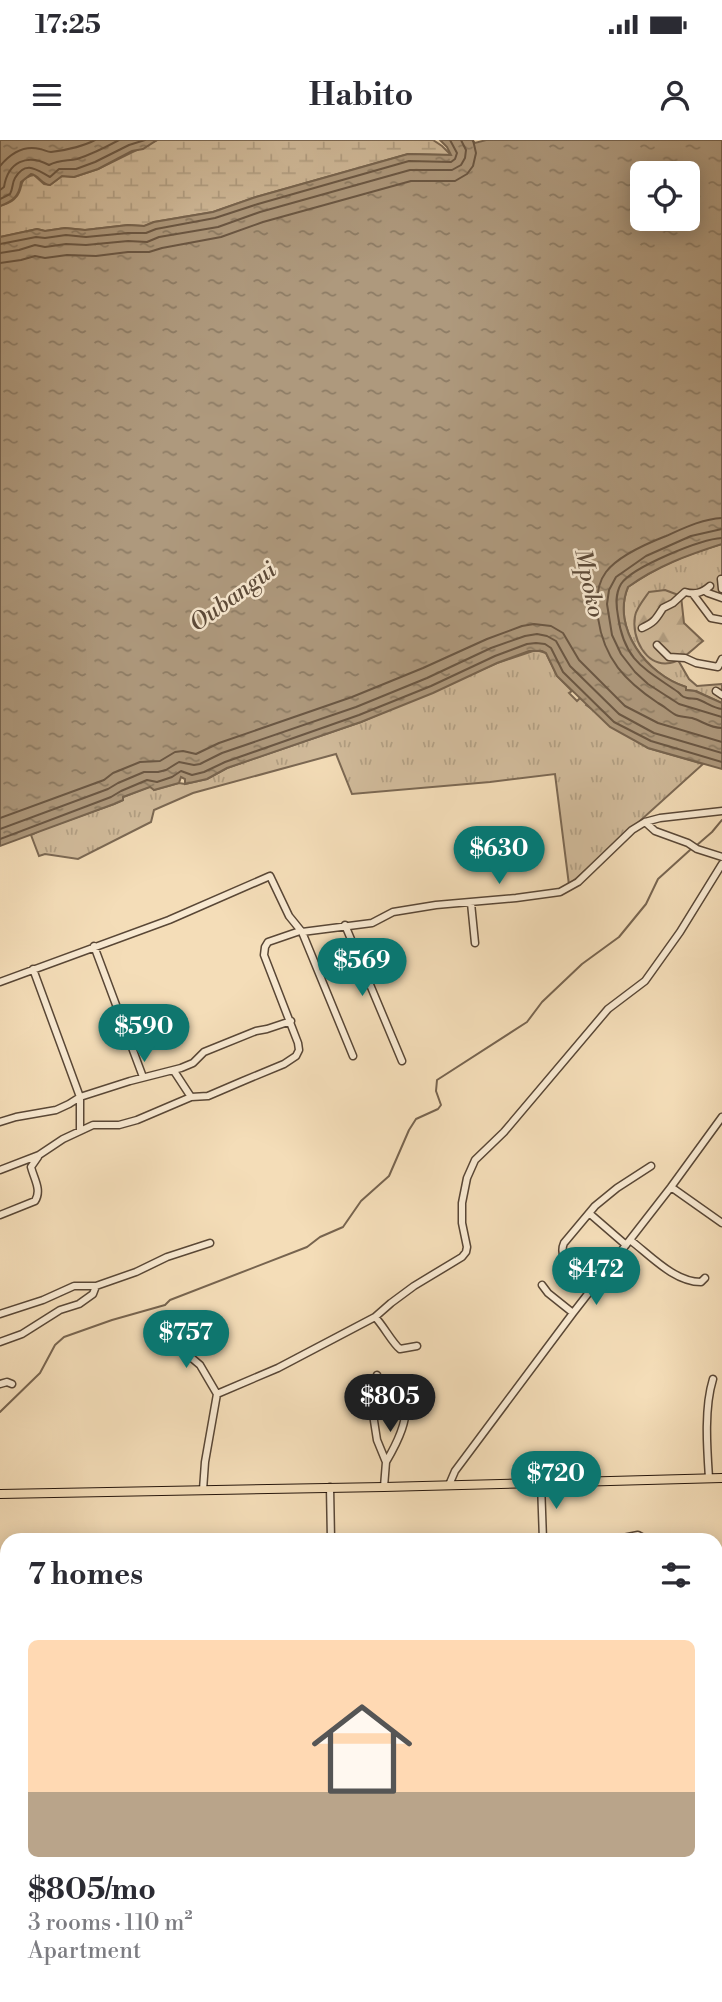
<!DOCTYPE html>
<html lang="en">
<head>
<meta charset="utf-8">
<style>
  body { margin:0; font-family:"Libre Bodoni",serif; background:#f7f7f7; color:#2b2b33; height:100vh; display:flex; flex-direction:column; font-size:26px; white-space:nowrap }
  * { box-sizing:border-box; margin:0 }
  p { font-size:23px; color:#7c7c81 }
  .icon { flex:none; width:38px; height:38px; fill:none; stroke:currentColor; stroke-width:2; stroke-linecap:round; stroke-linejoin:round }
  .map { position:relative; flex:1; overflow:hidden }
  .details { position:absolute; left:0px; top:1393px; width:723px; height:469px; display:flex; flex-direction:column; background:#fff; border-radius:21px 21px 0 0; box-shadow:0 4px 18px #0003 }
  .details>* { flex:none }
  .buttons { position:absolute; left:630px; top:21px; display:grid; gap:14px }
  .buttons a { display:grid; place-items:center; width:70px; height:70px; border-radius:10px; background:#fff; box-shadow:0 4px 18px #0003; font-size:35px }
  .price { position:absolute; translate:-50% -60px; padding:0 16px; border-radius:24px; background:#0f766e; color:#fff; font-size:23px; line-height:46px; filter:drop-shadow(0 2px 4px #0008) }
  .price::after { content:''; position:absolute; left:50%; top:42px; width:21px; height:16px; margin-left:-10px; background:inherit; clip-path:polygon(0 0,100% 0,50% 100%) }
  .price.on { background:#222; color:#fff }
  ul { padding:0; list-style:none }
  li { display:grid; align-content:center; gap:14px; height:371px; padding:0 28px }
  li+li { border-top:2px solid #e1e1e2 }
  li span { display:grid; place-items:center; height:217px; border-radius:10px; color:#555 }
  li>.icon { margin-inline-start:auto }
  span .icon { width:126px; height:126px; fill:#fffc; stroke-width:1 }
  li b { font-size:30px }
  h2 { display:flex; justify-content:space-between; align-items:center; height:84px; padding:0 28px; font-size:30px }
  .status { display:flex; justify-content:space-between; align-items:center; height:49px; padding:0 35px; background:#fff; direction:ltr }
  .status svg { height:19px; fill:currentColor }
  header { display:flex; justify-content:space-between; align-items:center; height:91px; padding:0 28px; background:#fff; font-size:32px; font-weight:700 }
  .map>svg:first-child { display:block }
  .grass { fill:url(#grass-tufts); stroke:#7b6853; stroke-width:2 }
  .forest { fill:url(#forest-firs); stroke:#7b6853; stroke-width:2 }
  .wetland { fill:url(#wetland-marsh); stroke:#7b6853; stroke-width:2 }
  .water { fill:url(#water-ripples); stroke:#77644f; stroke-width:2; fill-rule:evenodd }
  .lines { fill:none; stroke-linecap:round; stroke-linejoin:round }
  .shore { stroke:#6a5744; stroke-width:2 }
  .stream { stroke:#77644f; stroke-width:2 }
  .minor-casing { stroke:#594736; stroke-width:9 }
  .major-casing { stroke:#25150b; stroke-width:10 }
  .minor { stroke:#f8e9d1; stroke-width:6 }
  .major { stroke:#f4ddb8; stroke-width:8 }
  .labels { text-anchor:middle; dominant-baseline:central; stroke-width:5; stroke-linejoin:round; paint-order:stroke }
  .water-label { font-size:23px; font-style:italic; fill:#5c4a39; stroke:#f8e9d1 }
</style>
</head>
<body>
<div class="status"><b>17:25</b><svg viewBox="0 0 49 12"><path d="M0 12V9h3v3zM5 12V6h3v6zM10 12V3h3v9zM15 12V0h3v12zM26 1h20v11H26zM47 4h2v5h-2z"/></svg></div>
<header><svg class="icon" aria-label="menu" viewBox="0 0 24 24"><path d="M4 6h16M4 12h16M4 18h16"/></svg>Habito<svg class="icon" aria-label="person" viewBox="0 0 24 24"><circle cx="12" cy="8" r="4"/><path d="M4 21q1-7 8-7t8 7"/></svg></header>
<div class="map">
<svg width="722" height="1862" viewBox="0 0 722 1862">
  <defs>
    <pattern id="grass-tufts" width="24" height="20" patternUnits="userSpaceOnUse" patternTransform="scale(1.75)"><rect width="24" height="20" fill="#d1bb9b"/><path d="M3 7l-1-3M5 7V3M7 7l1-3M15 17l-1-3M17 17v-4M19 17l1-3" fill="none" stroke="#b3a084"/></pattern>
    <pattern id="forest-firs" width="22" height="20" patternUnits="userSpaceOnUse" patternTransform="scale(1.75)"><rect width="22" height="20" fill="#d1bb9b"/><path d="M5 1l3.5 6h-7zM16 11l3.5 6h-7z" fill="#b3a084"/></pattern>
    <pattern id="wetland-marsh" width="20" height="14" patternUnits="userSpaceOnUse" patternTransform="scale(1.75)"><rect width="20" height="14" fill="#d1bb9b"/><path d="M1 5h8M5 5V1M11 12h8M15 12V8" fill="none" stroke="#b3a084"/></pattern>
    <pattern id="water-ripples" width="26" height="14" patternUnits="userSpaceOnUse" patternTransform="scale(1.75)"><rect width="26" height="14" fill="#ae997d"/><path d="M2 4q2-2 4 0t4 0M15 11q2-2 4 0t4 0" fill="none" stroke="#8d7c65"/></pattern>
  </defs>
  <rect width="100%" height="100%" fill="#f4ddb8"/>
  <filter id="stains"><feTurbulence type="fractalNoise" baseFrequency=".00286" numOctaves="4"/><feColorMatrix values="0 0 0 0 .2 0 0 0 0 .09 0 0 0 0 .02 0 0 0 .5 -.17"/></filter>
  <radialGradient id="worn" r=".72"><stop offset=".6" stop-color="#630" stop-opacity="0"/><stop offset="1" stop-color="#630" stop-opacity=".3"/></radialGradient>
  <path class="grass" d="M722,404V456L684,450L681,456L678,520L689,539L697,546L722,544V563L696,551L686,550V547C647,535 611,488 628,447C660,425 685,415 722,404Z
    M536,510L546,513L557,536L572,551L569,553L577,561L580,558L587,563L586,565L648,608L703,624L569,745L555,634L490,642L352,654L336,614L193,653L154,670L151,682L78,719L45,714L39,716L31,695L41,690L114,664L123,660V657L151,646L154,650L179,643L185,644L207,639L227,628L361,582L497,523Z
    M0,1690L7,1695V1855H243L253,1862H0Z"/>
  <path class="forest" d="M665,450L681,456L684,483L703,501C694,508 682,521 670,523C646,527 631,498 635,476C636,469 644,459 649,452Z"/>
  <path class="wetland" d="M157,0H433L442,6L451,15L408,14L256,57L213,72L154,82L145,86L128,85L85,90L65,88L45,91L37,89L0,97V66C6,64 12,63 16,57C25,47 16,39 34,35L44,44L50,45L62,36L74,37L98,29Z"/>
  <path class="water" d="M0,0H157L143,9L132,11L98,29L74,37L62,36L50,45C42,45 39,35 31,34L21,42C19,57 13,61 0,66Z
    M440,0H472L475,3L486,0H722V404C688,415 657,426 628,447C611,488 647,535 686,547V550L695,551L722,563V629L648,608L610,587L557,536L546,513L542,511H529L497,523L433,553L361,582L227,628L207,639L185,644V639L181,637L179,643L154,650L150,647L123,657V660L114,664L0,706V97L37,89L45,91L65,88L85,90L128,85L144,86L154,82L213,72L256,57L408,14L451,15L447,7ZM688,33V79H642V33Z"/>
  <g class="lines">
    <path class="shore" d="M0,26C10,14 24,5 40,9C45,10 47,12 51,12C66,10 82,7 95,0
      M0,50L4,47C8,22 27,13 49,25C59,20 67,21 77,19C92,14 106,7 119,0
      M0,59L10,54C13,49 12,43 15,38C26,19 38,31 50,37L59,29H76L95,22L129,5L145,0
      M0,104L36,97L45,98L66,95L86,97L128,93H146L156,89L215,78L258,64L409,21L451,22L455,19L457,13L450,0
      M0,113L19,110L35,105L45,107L66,104L86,105L128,101L147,102L159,97L218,87L260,72L410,30H452L461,25L465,18L466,10L461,0
      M0,123L21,120L35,116L45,118L67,115L96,116L128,112H149L162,108L221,97L263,82L411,41H455L467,34L473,26L476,13L473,0
      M722,378C702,379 684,388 666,396C648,403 618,416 606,432C596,445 596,462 598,478C604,519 625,541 658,563C664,566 670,572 676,575C681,577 686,577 692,578C702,581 710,588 722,588
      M722,389L691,396L646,416L616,437L609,450L607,464L612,495L621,514L635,532L648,544L679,564L722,577
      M722,398C701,399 632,427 621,444C615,454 616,465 618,476C624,521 645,529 678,552C683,556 680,556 687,558C690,559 694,558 697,559C706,562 713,568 722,569
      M0,678L104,640L113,633L140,622L160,621L175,612L183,611L196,614L219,603L352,557L423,528L487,499L522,486L534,484L551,486L563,493L579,520L625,566L658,583L722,602
      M0,689L108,649L118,643L144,632H158L166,630L179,622L194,625L200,624L222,613L356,567L427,538L491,508L525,496L537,494L547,496L556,501L570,526L619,574L654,593L722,613
      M0,699L111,657L121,651L147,640L157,642L172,637L181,631L192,635L204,632L225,622L359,575L431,546L495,516L527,504L536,503L545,504L551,508L563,532L614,582L651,601L722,622"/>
    <path class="stream" d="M697,705L712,692L722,680
      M0,1272L40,1233L55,1205L64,1197L112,1180L165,1165L170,1160L307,1107L320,1097L343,1087L361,1061L389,1036L409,990L416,979L438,969L441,965L436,951L437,940L527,882L542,862L582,824L619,797L646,764L658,739L690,710"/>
    <defs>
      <path id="minor" d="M721,439L722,449
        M705,451L708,453L722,458
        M693,454L711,478L722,480
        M642,488C655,482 656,479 663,468L673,463L685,452C695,455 702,453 710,446
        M657,505L669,517L685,518L696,523L718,527L722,519
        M716,551L722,555
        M645,682L655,691L688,703L697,709L722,717
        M471,763L475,803
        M345,785L402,921
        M302,792L353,916
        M94,806L143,937
        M33,829L80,957V990
        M0,842L169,780L270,736L289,776L302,792L372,783L393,772L436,765L516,758L560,752L578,742L632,690L645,682L660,678L722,671
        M174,931L191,957
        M0,982L16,977L56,970L69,964L80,957L130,941L181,928L193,923L204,912L256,891L267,889L291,881
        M0,1030L39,1015L63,999L93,985H119L137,980L191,957L208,956L243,941L284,924L296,916L299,910L298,903L264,815L265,807L268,802L300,791
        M671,1047L722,1083
        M589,1073L626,1105
        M0,1075L35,1061C42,1050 34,1039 31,1027L38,1017
        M630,1100C650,1115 674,1142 701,1142L705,1138
        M542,1145L548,1153L573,1173
        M594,1146C581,1137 556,1121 564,1103L595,1066L617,1048L651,1026
        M0,1174L43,1160L74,1146H96L136,1132L167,1117L210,1103
        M375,1177C383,1185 393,1204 400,1209L417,1206
        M171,1198L174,1203L200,1225L217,1254
        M0,1202L22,1194L60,1170L79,1164L93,1154L96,1146
        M377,1235L370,1255L377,1300L386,1322L384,1347
        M0,1244L7,1242L12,1244
        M386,1322C396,1305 413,1274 402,1256
        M709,1338C707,1308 704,1268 713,1239
        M541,1343L543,1400
        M449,1345L455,1331L573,1173L671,1047L722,977
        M330,1347L331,1400
        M203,1350L205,1322L217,1254L278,1228L375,1177L391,1163L414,1146L462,1117L466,1112L467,1107L462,1083V1063L467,1038L475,1020L504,992L608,869L645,841L680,792L722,724
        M613,1400L638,1395L647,1400
        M716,1500H722
        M0,1555V1572
        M716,1576H722
        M716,1684L722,1683
        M0,1686L7,1691
        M716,1749H722
        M716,1817H722
        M247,1855L257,1862
        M288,1855V1862
        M425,1862L426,1855"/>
      <path id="major" d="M0,1354L384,1347L722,1338"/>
    </defs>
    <use href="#minor" class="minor-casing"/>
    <use href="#major" class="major-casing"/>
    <use href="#minor" class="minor"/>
    <use href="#major" class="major"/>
  </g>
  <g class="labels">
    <g class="water-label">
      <text transform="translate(589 443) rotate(78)">Mpoko</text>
      <text transform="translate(233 457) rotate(-36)">Oubangui</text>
    </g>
  </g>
  <rect width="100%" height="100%" filter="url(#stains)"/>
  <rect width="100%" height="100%" fill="url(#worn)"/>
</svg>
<div class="buttons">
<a><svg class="icon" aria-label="locate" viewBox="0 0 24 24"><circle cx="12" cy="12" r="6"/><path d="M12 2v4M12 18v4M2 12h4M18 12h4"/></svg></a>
</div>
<b class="price" style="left:499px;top:746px">$630</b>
<b class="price" style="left:362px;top:858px">$569</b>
<b class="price" style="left:144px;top:924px">$590</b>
<b class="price" style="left:596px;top:1167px">$472</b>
<b class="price" style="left:186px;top:1230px">$757</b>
<b class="price on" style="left:390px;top:1294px">$805</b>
<b class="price" style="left:556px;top:1371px">$720</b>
<section class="details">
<h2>7 homes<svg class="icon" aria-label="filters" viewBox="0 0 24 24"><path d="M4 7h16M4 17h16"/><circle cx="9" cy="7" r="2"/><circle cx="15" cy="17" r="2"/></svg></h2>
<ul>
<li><span style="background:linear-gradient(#ffd9b3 70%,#b9a48a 0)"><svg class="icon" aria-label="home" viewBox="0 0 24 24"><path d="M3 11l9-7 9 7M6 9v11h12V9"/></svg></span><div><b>$805/mo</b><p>3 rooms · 110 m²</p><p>Apartment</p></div></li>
</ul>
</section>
</div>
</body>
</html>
